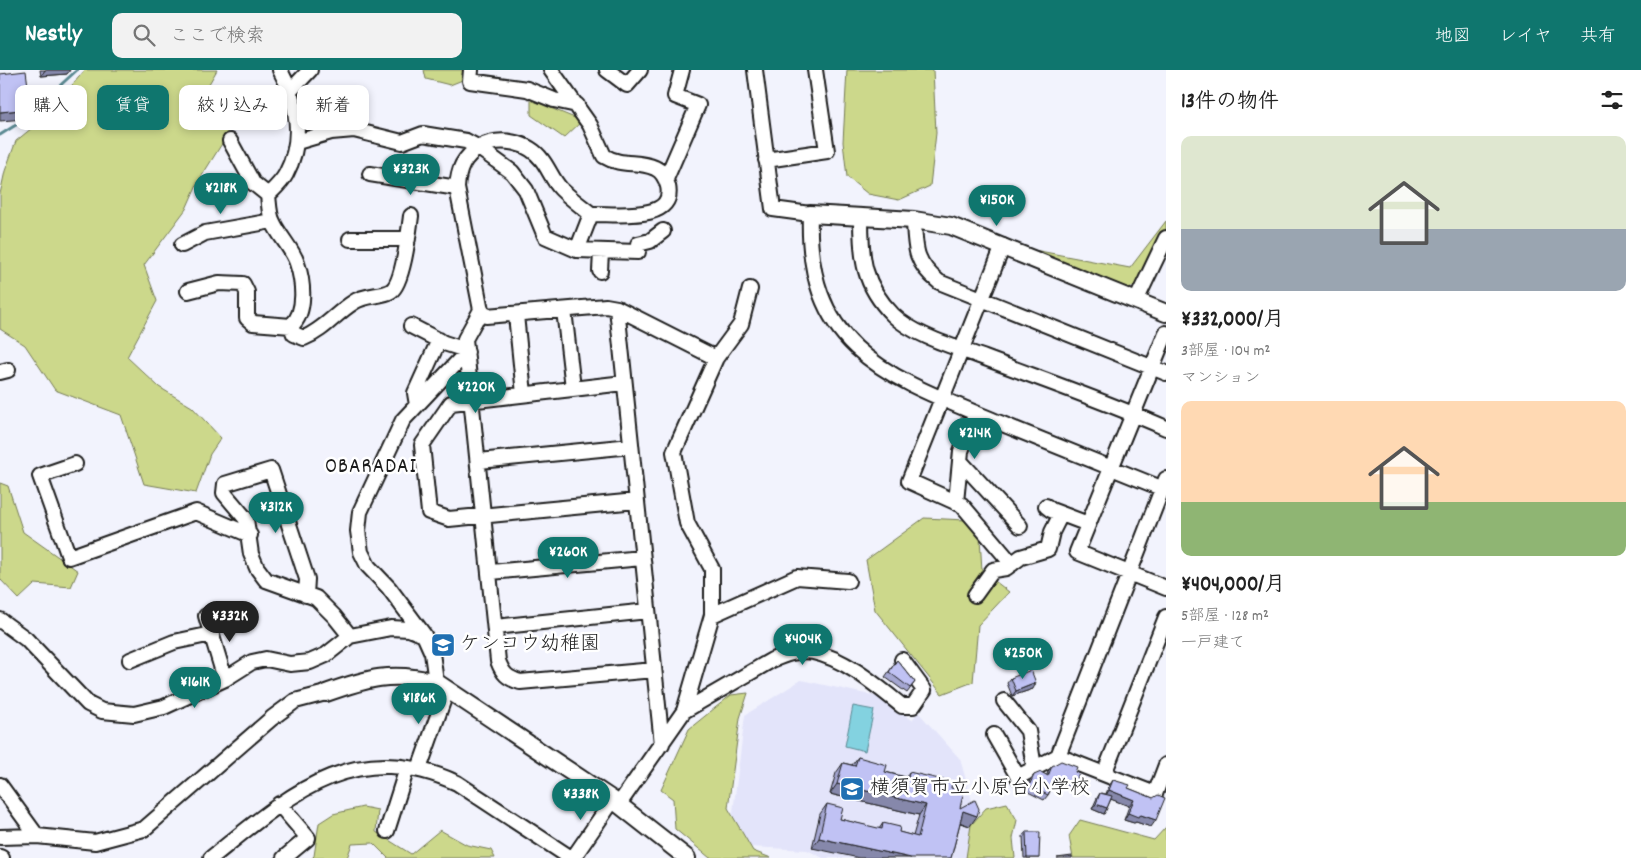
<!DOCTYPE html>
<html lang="ja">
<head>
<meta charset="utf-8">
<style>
  body { margin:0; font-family:Dekko,"Klee One",sans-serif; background:#f2f2f2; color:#222; height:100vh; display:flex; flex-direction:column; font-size:19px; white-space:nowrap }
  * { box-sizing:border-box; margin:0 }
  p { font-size:16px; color:#767676 }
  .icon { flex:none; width:28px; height:28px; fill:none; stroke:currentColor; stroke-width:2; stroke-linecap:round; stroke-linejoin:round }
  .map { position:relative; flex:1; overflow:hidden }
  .side { display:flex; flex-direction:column; background:#fff; width:475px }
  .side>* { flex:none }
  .hud { position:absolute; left:15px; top:15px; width:475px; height:45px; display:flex; gap:10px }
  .price { position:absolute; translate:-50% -42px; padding:0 11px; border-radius:18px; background:#0f766e; color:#fff; font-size:16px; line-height:32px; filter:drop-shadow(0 1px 2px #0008) }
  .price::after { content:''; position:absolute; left:50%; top:30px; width:15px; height:11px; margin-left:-8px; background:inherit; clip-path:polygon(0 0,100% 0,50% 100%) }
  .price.current { background:#222; color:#fff }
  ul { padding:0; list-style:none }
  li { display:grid; align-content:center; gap:10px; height:265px; padding:0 15px }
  li span { display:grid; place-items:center; height:155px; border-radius:10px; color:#555 }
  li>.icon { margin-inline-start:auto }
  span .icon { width:90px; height:90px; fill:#fffc; stroke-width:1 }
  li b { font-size:21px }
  h2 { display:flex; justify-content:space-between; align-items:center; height:60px; padding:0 15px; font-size:21px }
  .pill { padding:0 18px; border-radius:10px; background:#fff; box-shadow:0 2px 8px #0003; font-size:18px; line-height:45px }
  .pill.current { background:#0f766e; color:#fff }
  header { display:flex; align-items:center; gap:30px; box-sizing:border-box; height:70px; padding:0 25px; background:#0f766e; color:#fff }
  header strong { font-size:24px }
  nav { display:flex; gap:28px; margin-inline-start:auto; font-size:18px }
  .search { width:350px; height:45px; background:#f2f2f2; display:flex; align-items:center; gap:12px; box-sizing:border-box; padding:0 18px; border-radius:10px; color:#767676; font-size:19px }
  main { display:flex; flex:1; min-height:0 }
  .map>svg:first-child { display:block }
  .built { fill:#e3e4fa }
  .green { fill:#ccd88b; stroke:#747a54 }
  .water { fill:#83d2e0; stroke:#5a8992 }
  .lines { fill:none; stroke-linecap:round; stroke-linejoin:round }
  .stream { stroke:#5a8992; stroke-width:3 }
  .minor-casing { stroke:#1c1c1c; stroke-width:18 }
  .tertiary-casing { stroke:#1c1c1c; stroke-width:20 }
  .minor { stroke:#fff; stroke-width:14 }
  .tertiary { stroke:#fff; stroke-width:16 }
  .wall { fill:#a5a7d2; stroke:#1c1c1c }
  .shaded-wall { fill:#8688ab; stroke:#1c1c1c }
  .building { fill:#c0c2f4; stroke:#1c1c1c }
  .labels { text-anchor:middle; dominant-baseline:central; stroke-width:5; stroke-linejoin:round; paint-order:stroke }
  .poi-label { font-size:20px; fill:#1c1c1c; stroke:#fff; text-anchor:start }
  .neighbourhood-label { font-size:21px; letter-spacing:1px; fill:#1c1c1c; stroke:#fff }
</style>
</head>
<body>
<header>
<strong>Nestly</strong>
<div class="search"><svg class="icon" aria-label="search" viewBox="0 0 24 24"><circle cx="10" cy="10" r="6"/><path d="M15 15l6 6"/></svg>ここで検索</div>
<nav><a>地図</a><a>レイヤ</a><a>共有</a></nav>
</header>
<main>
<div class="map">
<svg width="1166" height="788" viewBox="0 0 1166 788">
  <rect width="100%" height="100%" fill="#f2f3fd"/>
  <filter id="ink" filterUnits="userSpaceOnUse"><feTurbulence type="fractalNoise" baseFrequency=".02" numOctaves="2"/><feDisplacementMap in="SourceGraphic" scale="10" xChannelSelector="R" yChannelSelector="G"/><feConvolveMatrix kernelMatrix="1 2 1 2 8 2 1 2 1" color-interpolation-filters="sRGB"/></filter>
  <g filter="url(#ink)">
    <path class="built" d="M801,610L880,627L912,650L918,642L960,689L977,748L969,788H823L807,780L749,777L731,758L745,645Z"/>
    <path class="green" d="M85,0H217L206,19L228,64L198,112L186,139L144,195L157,231L127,287L159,317L192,337L221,368L210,384L196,423L144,414L121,345L55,320L25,275L0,259V124L5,101L16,71L43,49Z
      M424,0H467L465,9L450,15L426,9Z
      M847,0H933L936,63L930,116L899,130L868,124L847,107L843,72Z
      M531,30L582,51L564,68L531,45Z
      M1166,151V159L1140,214L1128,218L1034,180L1130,198Z
      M0,413L8,416L23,462L78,501L71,517L35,514L19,529L0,509Z
      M924,448L966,450L980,467L982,501L1009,522L978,555L973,612L942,624L875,540L866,490Z
      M748,623L740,648L728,738L753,781L771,788H710L675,759L673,729L661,720L689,659L731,625Z
      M1007,733L1017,750L1013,768L1015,788H966L971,755L986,738Z
      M363,737L378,740L376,762L411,784L440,760L467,775L491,780L495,788H388L373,773L352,774L347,788H312L314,786L319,753L333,744Z
      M1080,750L1154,770L1166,757V788H1073L1069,766Z"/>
    <path class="water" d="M853,636L874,640L865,681L845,676Z"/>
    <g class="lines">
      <path class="stream" d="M0,65L19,53L77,0"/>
      <defs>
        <path id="minor" d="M471,0L470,11L527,19L554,30L577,35
          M551,0L590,55L604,86C622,97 638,90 655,98C662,101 666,109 668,116C676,153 613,143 591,144C581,136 570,128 561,119C553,111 549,99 542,90C529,72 500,66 480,77C463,87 458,100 457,118L481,240L486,246L606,236L617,238L716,288
          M607,0L627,15L640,0
          M755,0L773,139L810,144C805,282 892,308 1000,353C1054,375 1108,397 1161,418
          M291,20L310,0
          M297,72L331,62L354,60L402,72L423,64L466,71L479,78L512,102L526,120L545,166L577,180L638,182V174L650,171L663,161
          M766,90L827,81L815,0
          M370,104L457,118
          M666,109L698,35L675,26L682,0
          M268,125C274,119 282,112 286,104C304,70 298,33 280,0
          M861,148C861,188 863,215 893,245C914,266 958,278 985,288C1046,311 1107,332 1166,358
          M914,150C915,179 915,193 939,212L1166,303
          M350,169H408
          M182,175L205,163L272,151
          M1003,176L909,411L962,435L1012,494
          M577,180L591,144
          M600,201L601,182
          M188,221L219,213L243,214L247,222V248L253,253L291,256C307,242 303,211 297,193C292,178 279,166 273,152C269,145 269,133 268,125L253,113L230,71
          M1136,231L1166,168
          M617,238L662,674
          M481,240L465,269L498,591C503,604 507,608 520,612L654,600
          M564,240L573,318
          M516,245L524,324
          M291,256L294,264L304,268C324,260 336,243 354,232C365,224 381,227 391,221C403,213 409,161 411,146
          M411,256L444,273L466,280
          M1166,263L1077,482L1166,518
          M0,302L8,300
          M624,313L451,333L422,375L429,442L449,449L636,431
          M417,335L415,323L439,270
          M479,391L631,376
          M960,391L1020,456
          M75,394L40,406L69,487L196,442L250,465
          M1166,409L1058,686L1155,724L1166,695
          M956,432L961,381L976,343
          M1046,436L1051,440L1088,454
          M491,502L642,488
          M306,525L307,509L271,400L225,414L224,423L246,449L251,484L257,498L266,510L316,528L334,546L350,566
          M975,525L993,500L1006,498L1021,487L1048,479L1052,462L1061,444
          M712,545L797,507L848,511
          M206,546L225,609
          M0,550L26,569L88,634L102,641L134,644L164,637L225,609L252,592L266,589L290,594L310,592L326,585L350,566L391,558L409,559L424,565
          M495,557L648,541
          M130,590L174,572L212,564
          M436,612L432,583L424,565L389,518L368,496L361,482L358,461L360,442L403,350L467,282
          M1004,631L1028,661L1034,697
          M684,641L772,590C784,585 799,579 813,582C846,589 877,616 902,636H913L924,620L902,590
          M994,665L1018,707L1058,686
          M419,699L447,620
          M1104,704L1166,547
          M0,715L37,766
          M279,734L308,768L284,788
          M619,734L684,641L712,545V499L687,453L674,382L716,288L741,254L750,219
          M387,761L407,698
          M0,767L37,766L95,772L144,759L272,648L295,631L326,623
          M0,787L2,788
          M211,788C287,727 353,665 457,713L571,788
          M573,788L613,730"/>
        <path id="tertiary" d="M810,144L914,150L951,156L1166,243
          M326,623C368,608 391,601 436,612L613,730L687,788"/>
      </defs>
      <use href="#minor" class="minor-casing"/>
      <use href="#tertiary" class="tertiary-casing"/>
      <use href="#minor" class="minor"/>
      <use href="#tertiary" class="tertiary"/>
    </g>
    <path class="wall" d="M40,0H70L67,4L41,6Z
      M897,590L915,612L907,623L885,607Z
      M1011,608L1033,619L1012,626L1007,613Z
      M858,687L885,702L906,707L909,702L951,718L960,738L970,756L960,753L951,788L812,778L820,744L827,734L840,749L879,759L883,753L899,762L913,766L919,745L830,724L836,703L843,693L852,695Z
      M1052,696L1075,702V715L1071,720L1054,713L1048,725L1044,730L1026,721L1030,710L1034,705H1047L1048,701Z
      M1113,710L1128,718L1153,728L1151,757L1136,752L1134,753L1124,750L1129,736L1111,729L1107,738L1104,744L1092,739L1097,728L1100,723L1106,724L1109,716Z
      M1026,762L1039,788H1024L1023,766Z"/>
    <path class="shaded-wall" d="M45,0H70L67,4L41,6Z
      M31,39L24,49L0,51V42Z
      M1036,613L1033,619L1012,626L1016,621Z
      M1056,707L1075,715L1071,720L1053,713Z
      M837,714L926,735L919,745L830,724Z
      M1109,720L1134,730L1129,736L1105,727Z
      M1096,734L1107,738L1104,744L1092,739Z
      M963,741L977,746L970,756L956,751Z
      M1128,743L1141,745L1156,750L1151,757L1136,752L1134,753L1124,750Z
      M819,768L911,788H859L812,778Z"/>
    <path class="building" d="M26,1L31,39L0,42V4Z
      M897,590L915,612L910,618L889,602Z
      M1031,600L1036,613L1016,621L1011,608Z
      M858,687L887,695L885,702L908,708L909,702L952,712L951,718L964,720L960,738L975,730L979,739L977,746L963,741L951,788H911L819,768L827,734L843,738L840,749L882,759L883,753L900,757L899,762L918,767L926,735L837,714L843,693L855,696Z
      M1061,691L1077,697L1075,702L1079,703L1075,715L1056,707L1048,725L1029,716L1034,705L1041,702L1048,706L1052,696Z
      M1113,710L1130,715L1128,718L1153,728L1158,725L1165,728L1156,750L1141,745L1138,747L1128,743L1134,730L1109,720Z
      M1100,723L1112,726L1107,738L1096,734Z
      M1026,762H1040L1039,788H1027Z
      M1072,786V788H1057Z"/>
  </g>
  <defs>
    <symbol id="school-square" viewBox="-11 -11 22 22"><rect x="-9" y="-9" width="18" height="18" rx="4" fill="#1f6fb2" stroke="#fff"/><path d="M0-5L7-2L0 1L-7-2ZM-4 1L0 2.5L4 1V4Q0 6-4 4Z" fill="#fff"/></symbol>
  </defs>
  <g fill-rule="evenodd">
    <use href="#school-square" x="429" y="561" width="28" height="28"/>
    <use href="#school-square" x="838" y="705" width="28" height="28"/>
  </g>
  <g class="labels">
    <g class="poi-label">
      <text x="460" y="575">ケンコウ幼稚園</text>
      <text x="870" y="719">横須賀市立小原台小学校</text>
    </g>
    <g class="neighbourhood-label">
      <text x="371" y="398">OBARADAI</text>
    </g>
  </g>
</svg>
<b class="price" style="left:411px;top:126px">¥323K</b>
<b class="price" style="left:221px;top:145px">¥218K</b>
<b class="price" style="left:997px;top:157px">¥150K</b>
<b class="price" style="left:476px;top:344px">¥220K</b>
<b class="price" style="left:975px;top:390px">¥214K</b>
<b class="price" style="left:276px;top:464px">¥312K</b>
<b class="price" style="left:568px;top:509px">¥260K</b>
<b class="price current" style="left:230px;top:573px">¥332K</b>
<b class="price" style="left:803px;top:596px">¥404K</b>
<b class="price" style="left:1023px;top:610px">¥250K</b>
<b class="price" style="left:195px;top:639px">¥161K</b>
<b class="price" style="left:419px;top:655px">¥186K</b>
<b class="price" style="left:581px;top:751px">¥338K</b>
<div class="hud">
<a class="pill">購入</a>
<a class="pill current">賃貸</a>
<a class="pill">絞り込み</a>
<a class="pill">新着</a>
</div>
</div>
<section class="side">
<h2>13件の物件<svg class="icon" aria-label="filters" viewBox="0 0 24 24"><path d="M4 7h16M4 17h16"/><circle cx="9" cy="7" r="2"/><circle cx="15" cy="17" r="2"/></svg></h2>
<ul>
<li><span style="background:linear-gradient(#dfe7d0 60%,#9aa5b1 0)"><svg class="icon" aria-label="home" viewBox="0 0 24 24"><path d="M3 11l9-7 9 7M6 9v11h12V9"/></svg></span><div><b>¥332,000/月</b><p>3部屋 · 104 m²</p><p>マンション</p></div></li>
<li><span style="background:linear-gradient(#ffd9b3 65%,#8fb573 0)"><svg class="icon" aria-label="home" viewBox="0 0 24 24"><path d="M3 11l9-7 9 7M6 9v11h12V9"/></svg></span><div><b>¥404,000/月</b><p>5部屋 · 128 m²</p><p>一戸建て</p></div></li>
</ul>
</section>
</main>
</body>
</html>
